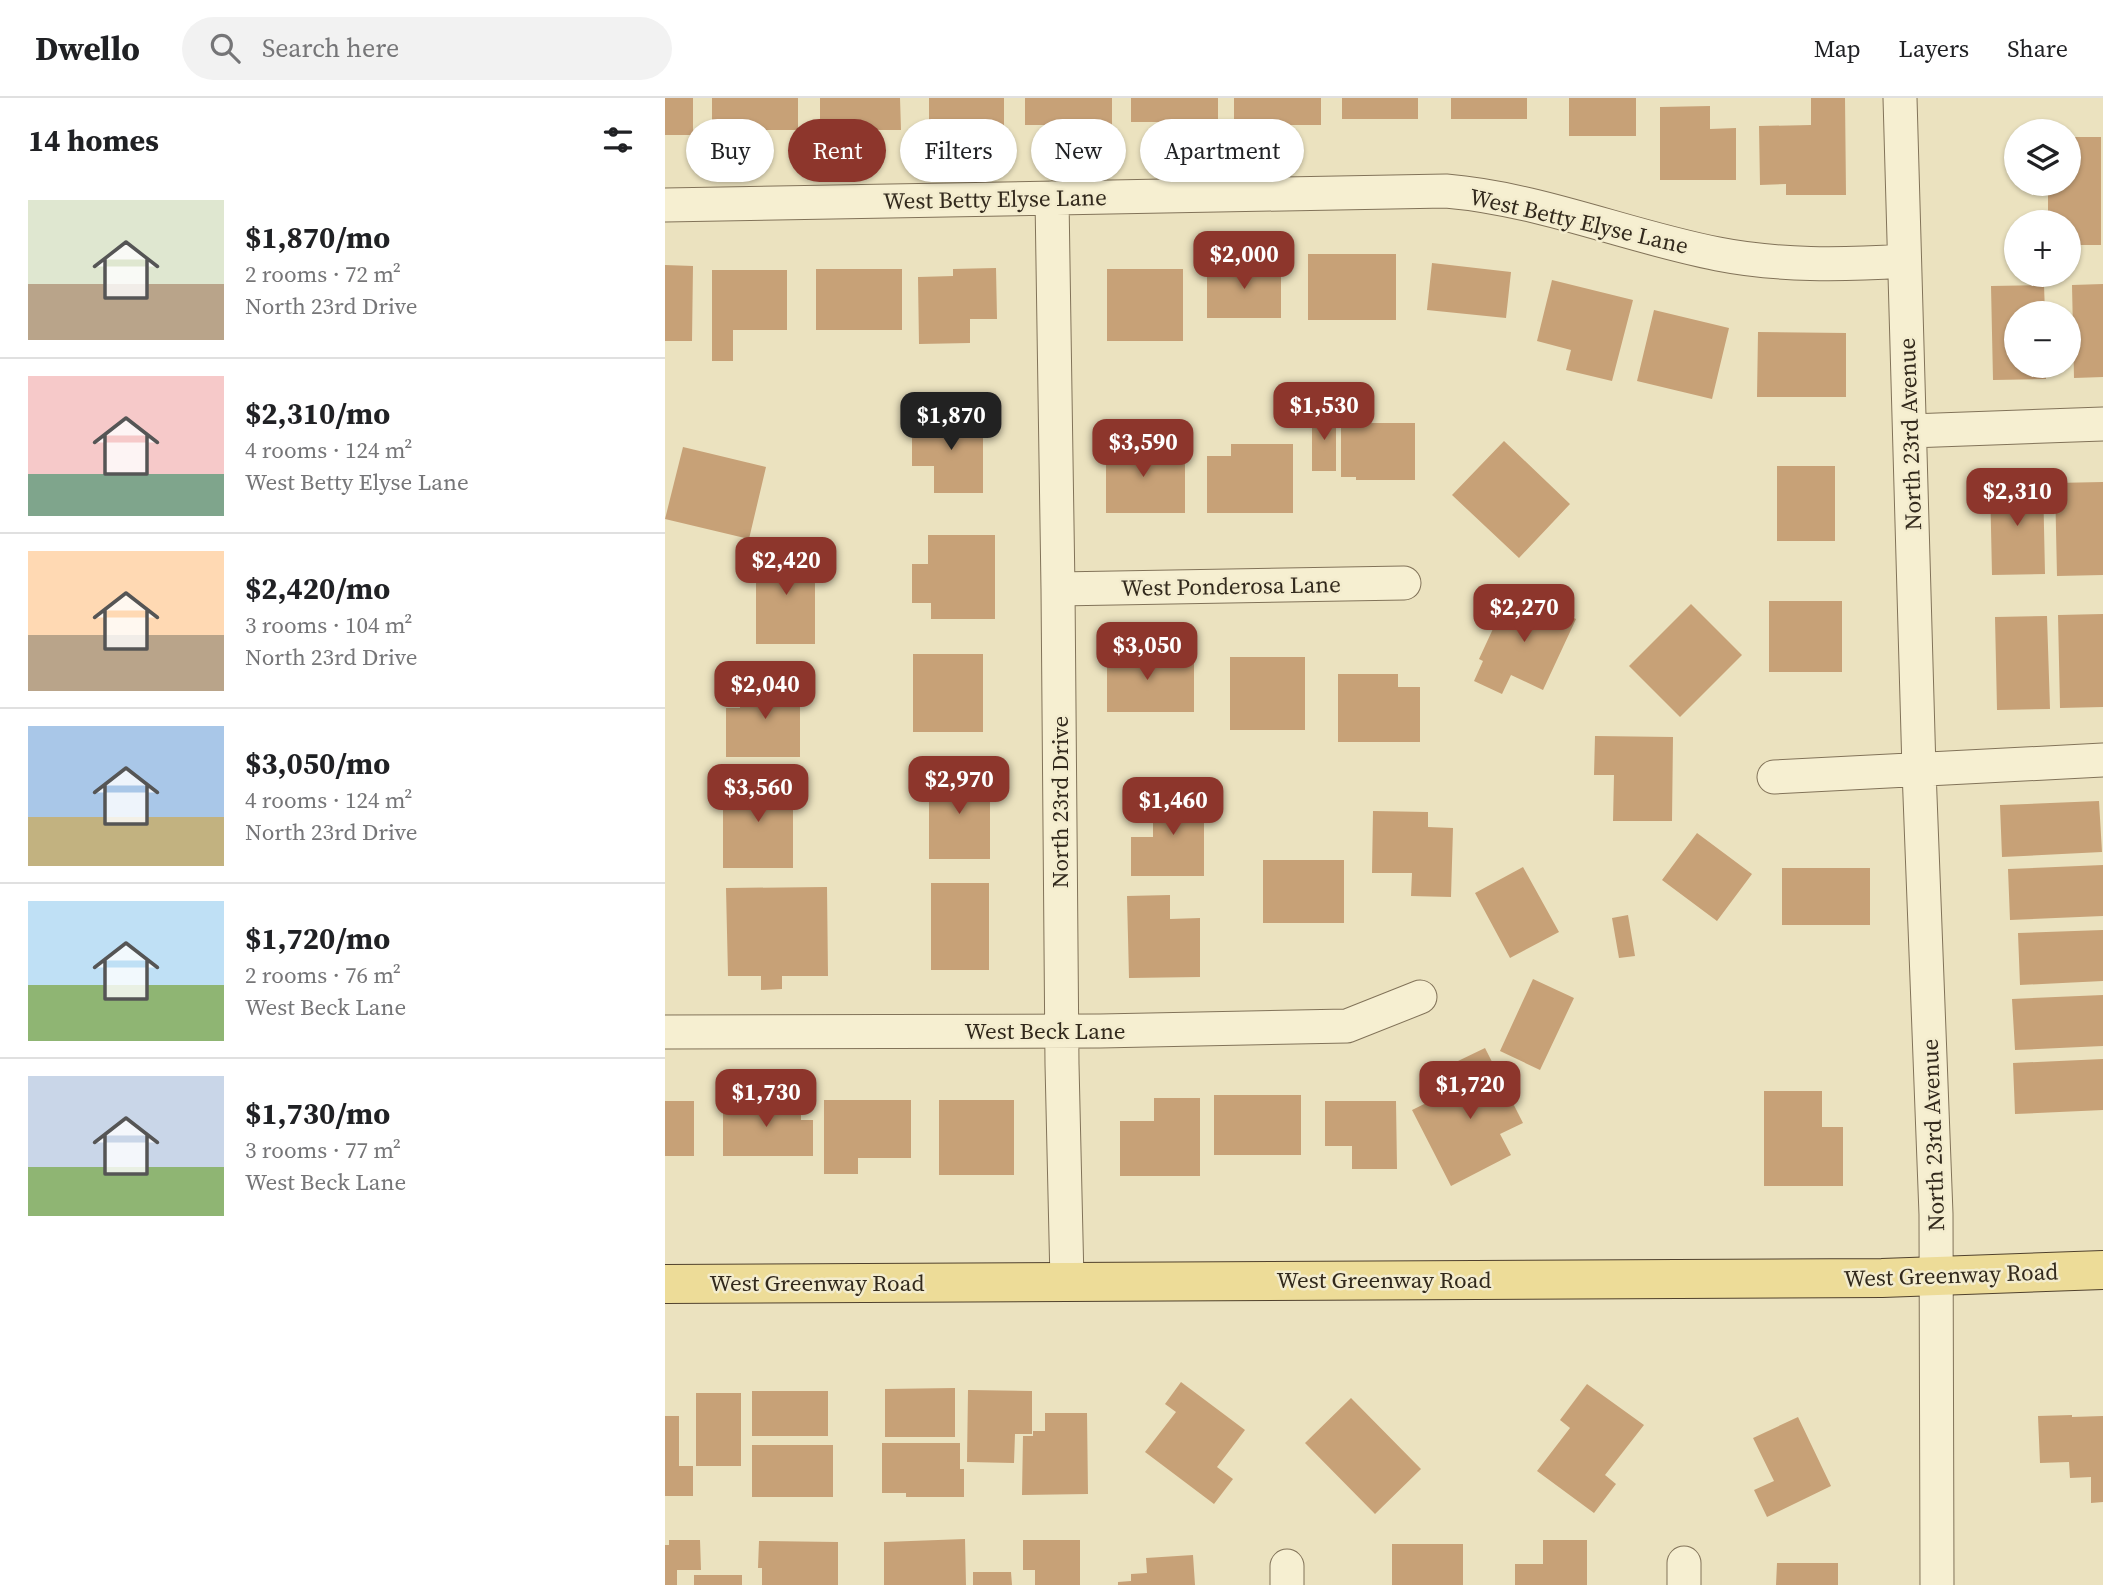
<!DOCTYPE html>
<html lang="en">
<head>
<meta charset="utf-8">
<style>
  body { margin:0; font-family:"Source Serif 4",serif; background:#f2f2f2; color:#202124; height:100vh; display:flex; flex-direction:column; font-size:26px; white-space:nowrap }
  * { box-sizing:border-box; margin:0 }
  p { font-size:23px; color:#757577 }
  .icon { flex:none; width:38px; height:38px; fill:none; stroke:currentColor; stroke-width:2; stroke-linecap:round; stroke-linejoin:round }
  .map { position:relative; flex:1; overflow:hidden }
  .sheet { display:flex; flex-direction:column; background:#fff; width:665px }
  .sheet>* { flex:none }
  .guide { position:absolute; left:21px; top:21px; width:665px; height:63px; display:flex; gap:14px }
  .fabs { position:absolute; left:1339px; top:21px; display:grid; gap:14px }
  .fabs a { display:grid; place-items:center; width:77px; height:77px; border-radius:50%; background:#fff; box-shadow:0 2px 5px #0004; font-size:35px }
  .price { position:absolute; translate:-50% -60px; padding:0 16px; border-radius:14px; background:#8d362c; color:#fff; font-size:23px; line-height:46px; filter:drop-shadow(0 2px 4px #0008) }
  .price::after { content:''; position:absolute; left:50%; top:42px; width:21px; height:16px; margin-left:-10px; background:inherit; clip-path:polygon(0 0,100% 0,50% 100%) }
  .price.current { background:#222; color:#fff }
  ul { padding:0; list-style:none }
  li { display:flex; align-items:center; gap:21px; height:175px; padding:0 28px }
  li+li { border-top:2px solid #e0e0e0 }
  li span { display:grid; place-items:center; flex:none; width:196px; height:140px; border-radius:0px; color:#555 }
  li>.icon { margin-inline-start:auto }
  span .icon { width:84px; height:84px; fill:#fffc; stroke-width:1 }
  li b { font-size:30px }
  h2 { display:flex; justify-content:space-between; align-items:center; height:84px; padding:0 28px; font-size:30px }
  .chip { padding:0 24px; border-radius:32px; background:#fff; box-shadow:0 2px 5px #0004; font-size:24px; line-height:63px }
  .chip.current { background:#8d362c; color:#fff }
  header { display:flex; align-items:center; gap:42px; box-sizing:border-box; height:98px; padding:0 35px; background:#fff; border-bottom:2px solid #e0e0e0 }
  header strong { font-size:33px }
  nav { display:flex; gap:38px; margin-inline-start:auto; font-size:24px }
  .search { width:490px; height:63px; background:#f2f2f2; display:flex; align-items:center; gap:18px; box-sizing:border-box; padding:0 24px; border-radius:38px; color:#757577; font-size:26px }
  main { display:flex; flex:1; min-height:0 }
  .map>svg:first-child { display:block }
  .building { fill:#c7a177 }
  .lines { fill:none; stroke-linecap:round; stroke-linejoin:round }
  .minor-casing { stroke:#827359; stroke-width:35 }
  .major-casing { stroke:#50412d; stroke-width:40 }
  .minor { stroke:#f6efd1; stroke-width:33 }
  .major { stroke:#eddc98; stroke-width:38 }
  .labels { text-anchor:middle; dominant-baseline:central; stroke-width:5; stroke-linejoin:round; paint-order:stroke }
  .street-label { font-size:23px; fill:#32291c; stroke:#f3ecce }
</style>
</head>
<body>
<header>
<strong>Dwello</strong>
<div class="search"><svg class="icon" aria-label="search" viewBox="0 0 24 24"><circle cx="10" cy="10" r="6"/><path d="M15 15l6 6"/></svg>Search here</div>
<nav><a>Map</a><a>Layers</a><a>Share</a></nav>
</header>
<main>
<section class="sheet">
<h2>14 homes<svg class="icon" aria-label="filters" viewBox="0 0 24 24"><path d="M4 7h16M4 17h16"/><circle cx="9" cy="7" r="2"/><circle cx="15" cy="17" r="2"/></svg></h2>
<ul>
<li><span style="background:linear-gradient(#dfe7d0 60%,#b9a48a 0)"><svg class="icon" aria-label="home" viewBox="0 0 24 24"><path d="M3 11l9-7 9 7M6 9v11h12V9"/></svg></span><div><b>$1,870/mo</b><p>2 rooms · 72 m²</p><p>North 23rd Drive</p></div></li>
<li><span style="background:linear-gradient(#f6c9c9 70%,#7fa58c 0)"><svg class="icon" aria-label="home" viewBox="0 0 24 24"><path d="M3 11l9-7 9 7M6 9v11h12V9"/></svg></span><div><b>$2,310/mo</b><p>4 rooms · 124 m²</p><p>West Betty Elyse Lane</p></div></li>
<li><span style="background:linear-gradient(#ffd9b3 60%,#b9a48a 0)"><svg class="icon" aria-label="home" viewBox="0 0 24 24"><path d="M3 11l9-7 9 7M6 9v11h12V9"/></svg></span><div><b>$2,420/mo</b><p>3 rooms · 104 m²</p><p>North 23rd Drive</p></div></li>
<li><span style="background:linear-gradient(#a9c7e8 65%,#c2b280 0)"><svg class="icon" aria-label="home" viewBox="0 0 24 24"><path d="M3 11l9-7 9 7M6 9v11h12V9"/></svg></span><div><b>$3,050/mo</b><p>4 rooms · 124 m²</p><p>North 23rd Drive</p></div></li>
<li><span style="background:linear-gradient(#bfe0f5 60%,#8fb573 0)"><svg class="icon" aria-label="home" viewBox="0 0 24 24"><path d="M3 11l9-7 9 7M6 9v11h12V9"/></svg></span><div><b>$1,720/mo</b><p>2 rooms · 76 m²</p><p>West Beck Lane</p></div></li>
<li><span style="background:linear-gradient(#c9d6e8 65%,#8fb573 0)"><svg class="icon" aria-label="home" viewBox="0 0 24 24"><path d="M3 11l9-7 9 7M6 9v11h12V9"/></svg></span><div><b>$1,730/mo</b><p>3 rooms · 77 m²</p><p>West Beck Lane</p></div></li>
</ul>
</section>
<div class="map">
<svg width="1438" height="1487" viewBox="0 0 1438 1487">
  <rect width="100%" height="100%" fill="#ebe2bf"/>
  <path class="building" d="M0,0H28V37H0Z
    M47,0H133V32H47Z
    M155,0H235L236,32H155Z
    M264,0H339V28H264Z
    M360,0H447V27H360Z
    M466,0H553V24H466Z
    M569,0H656V27H569Z
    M677,0H753V21H677Z
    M786,0H862V21H786Z
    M904,0H971V38H904Z
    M1146,0H1180L1181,97H1121V86L1095,87L1094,28L1146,27Z
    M1045,8V31L1071,30V82H995V9Z
    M1404,39H1436V147H1404V124H1383V86H1404Z
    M643,156H731V222H643Z
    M767,165L846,174L841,220L762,212Z
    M0,167L28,168L27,243H0Z
    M542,167H616V220H542Z
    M331,170L332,221H305V245L254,246L253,179L288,178V171Z
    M151,171H237V232H151Z
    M442,171H518V243H442Z
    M47,172H122V232H68V263H47Z
    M887,182L968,202L947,283L901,272L906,252L872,243Z
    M1438,186V279L1409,280L1407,187Z
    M1379,187L1380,215H1351V268H1381V281L1328,282L1326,188Z
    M989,212L1064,230L1047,301L972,283Z
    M1093,234L1181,235V299H1092Z
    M647,314H671V373H647Z
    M247,319H318V395H269V368H247Z
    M676,325H750V382H691V379H676Z
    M441,343H495V362H520V415H441Z
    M839,343L905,406L854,460L787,397Z
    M566,346H628V415H542V358H566Z
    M18,349L101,369L84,441L0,421Z
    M1112,368H1170V443H1112Z
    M1378,383L1380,476L1327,477L1325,384Z
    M1438,384V477L1392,478L1390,385Z
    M263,437H330V521H266V505H247V466H263Z
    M91,451H150V546H91Z
    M846,492L911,521L878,592L846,577L837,596L809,583L818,563L814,561Z
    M1104,503H1177V574H1104Z
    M1026,506L1077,557L1015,619L964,568Z
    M1438,516V609L1395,610L1393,517Z
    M1382,518L1385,611L1332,612L1330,519Z
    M442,544H475V564H529V614H442Z
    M248,556H318V634H248Z
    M565,559H640V632H565Z
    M673,576H733V589H755V644H673Z
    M75,584H135V659H61V610H75Z
    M930,638L1008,639L1007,723H948L949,677H929Z
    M264,675H325V761H264Z
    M58,682H128V770H58Z
    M488,692H539V778H466V739H488Z
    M1434,703L1437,754L1337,759L1335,707Z
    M708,713L763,714V729L788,730L786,799L746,798L747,775H707Z
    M1032,735L1087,776L1052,823L997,782Z
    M598,762H679V825H598Z
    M1438,767V818L1345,822L1343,771Z
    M858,769L894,834L845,860L810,795Z
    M1117,770H1205V827H1117Z
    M266,785H324V872H266Z
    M162,789L163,878H117V891L96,892V878H63L61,790Z
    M505,797V821L535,820V879L464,880L462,798Z
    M963,817L970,858L954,860L947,820Z
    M1438,832V883L1355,887L1353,835Z
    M868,881L909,900L875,972L835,953Z
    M1438,897V948L1350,952L1347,901Z
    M820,950L858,1025L835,1036L846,1057L786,1088L747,1012L804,984L793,963Z
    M1438,961V1012L1350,1016L1348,965Z
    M1099,993H1157V1029H1178V1088H1099Z
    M549,997H636V1057H549Z
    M489,1000H535V1078H455V1023H489Z
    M58,1002H136V1022H148V1058H58Z
    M159,1002H246V1060H193V1076H159Z
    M274,1002H349V1077H274Z
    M0,1003H29V1058H0Z
    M660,1003H731L732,1071H687V1048H660Z
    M516,1284L580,1332L552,1369L568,1381L549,1406L480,1354L511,1314L500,1306Z
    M922,1286L979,1327L940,1377L951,1386L929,1415L872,1373L905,1330L895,1322Z
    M290,1290V1339H220V1291Z
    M303,1292L367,1293V1336H350L349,1365L302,1364Z
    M87,1293H163V1338H87Z
    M31,1295H76V1368H31Z
    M686,1300L756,1371L710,1416L640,1345Z
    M380,1315H422L423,1396L357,1397L358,1338H368V1333H380Z
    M1407,1317V1319L1438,1318V1404L1426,1405V1379L1405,1380L1404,1364L1375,1365L1373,1318Z
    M0,1318H14V1368H28V1398H0Z
    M1133,1319L1166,1388L1102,1419L1089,1392L1109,1383L1088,1340Z
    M217,1345H295V1371H299V1399H241V1395H217Z
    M87,1347H168V1399H87Z
    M300,1441L301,1487H219V1444Z
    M4,1442H35L36,1472H12V1487H0V1447H4Z
    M358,1442H415V1487H370V1472H358Z
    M878,1442H922V1487H850V1466H878Z
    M94,1443L173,1444V1487H97V1470H93Z
    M727,1446H798V1487H727Z
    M528,1457L530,1487H453V1484L466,1483V1476L482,1475L481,1460Z
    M1112,1465H1173V1487H1111Z
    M308,1474H346L347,1487H308Z
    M29,1477H77V1487H29Z"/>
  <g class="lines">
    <defs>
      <path id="minor" d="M1235,0L1254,672L1271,1116L1272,1487
        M387,100L393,491L397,966L402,1183
        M0,107L781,93C875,101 961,138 1053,156C1114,168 1177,167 1239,163
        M1245,333L1438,326
        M393,491L739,485
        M1109,679L1438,662
        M0,934L435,933L682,928L755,899
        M622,1468V1487
        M1019,1487V1465"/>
      <path id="major" d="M0,1186L1217,1180L1438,1172"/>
    </defs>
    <use href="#minor" class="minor-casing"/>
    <use href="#major" class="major-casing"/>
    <use href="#minor" class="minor"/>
    <use href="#major" class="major"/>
  </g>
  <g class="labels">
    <g class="street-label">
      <text transform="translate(330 101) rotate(-1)">West Betty Elyse Lane</text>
      <text transform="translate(914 123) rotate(13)">West Betty Elyse Lane</text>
      <text transform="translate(1245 336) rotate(-92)">North 23rd Avenue</text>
      <text transform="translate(566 488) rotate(-1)">West Ponderosa Lane</text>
      <text transform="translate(395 704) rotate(-90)">North 23rd Drive</text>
      <text x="380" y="933">West Beck Lane</text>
      <text transform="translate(1268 1037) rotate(-92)">North 23rd Avenue</text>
      <text transform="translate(1286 1177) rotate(-2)">West Greenway Road</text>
      <text x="719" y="1182">West Greenway Road</text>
      <text x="152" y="1185">West Greenway Road</text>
    </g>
  </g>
</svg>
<div class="fabs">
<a><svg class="icon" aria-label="layers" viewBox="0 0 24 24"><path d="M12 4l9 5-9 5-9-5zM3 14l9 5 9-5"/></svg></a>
<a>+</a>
<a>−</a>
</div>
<b class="price" style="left:579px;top:193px">$2,000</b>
<b class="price" style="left:659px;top:344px">$1,530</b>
<b class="price current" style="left:286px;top:354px">$1,870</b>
<b class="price" style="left:478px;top:381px">$3,590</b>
<b class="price" style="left:1352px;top:430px">$2,310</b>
<b class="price" style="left:121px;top:499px">$2,420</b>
<b class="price" style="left:859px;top:546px">$2,270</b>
<b class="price" style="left:482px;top:584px">$3,050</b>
<b class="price" style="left:100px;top:623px">$2,040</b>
<b class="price" style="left:294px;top:718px">$2,970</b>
<b class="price" style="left:93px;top:726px">$3,560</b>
<b class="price" style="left:508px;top:739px">$1,460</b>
<b class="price" style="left:805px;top:1023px">$1,720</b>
<b class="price" style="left:101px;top:1031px">$1,730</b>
<div class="guide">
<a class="chip">Buy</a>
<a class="chip current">Rent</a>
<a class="chip">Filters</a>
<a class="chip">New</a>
<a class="chip">Apartment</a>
</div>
</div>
</main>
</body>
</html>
